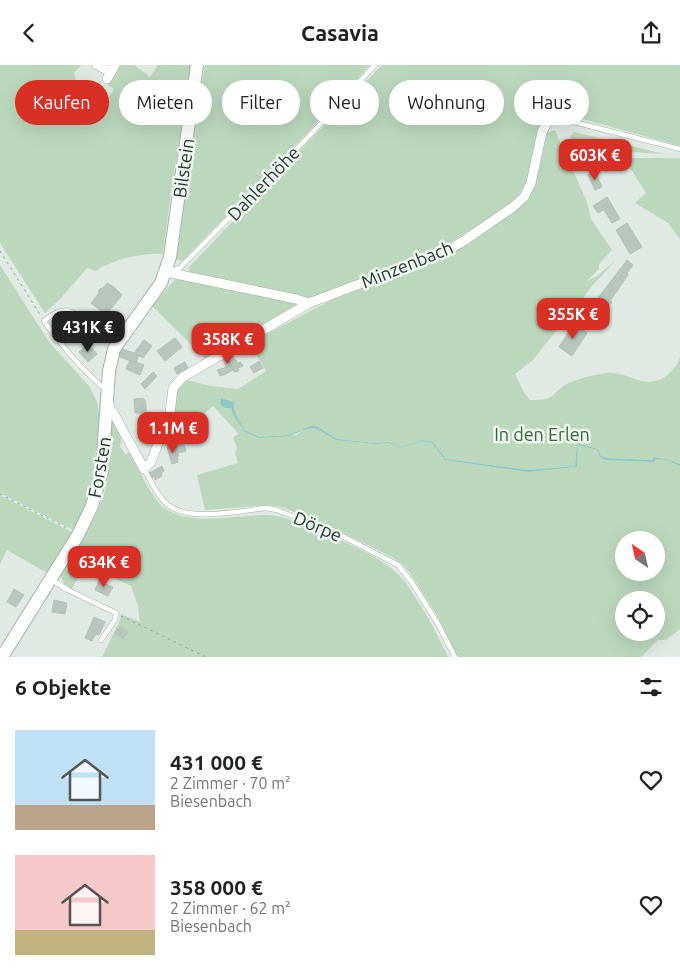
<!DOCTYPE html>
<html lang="de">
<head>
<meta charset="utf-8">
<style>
  body { margin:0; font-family:Ubuntu,sans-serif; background:#f6f6f6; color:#202124; height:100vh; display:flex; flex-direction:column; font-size:19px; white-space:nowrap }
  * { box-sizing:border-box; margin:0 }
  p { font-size:16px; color:#757577 }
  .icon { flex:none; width:28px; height:28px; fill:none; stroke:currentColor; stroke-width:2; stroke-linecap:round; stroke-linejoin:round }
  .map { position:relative; height:592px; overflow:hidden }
  .side { display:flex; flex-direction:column; background:#fff; flex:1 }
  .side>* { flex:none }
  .banner { position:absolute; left:15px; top:15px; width:650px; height:45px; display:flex; gap:10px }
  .needle { width:32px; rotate:326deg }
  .buttons { position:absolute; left:615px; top:466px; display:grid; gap:10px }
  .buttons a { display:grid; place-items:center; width:50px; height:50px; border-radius:50%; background:#fff; box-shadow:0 5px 20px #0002; font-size:25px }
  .price { position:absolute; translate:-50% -42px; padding:0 11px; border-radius:10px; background:#d93025; color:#fff; font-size:16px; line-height:32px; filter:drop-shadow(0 1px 2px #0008) }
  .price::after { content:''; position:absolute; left:50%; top:30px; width:15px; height:11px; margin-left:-8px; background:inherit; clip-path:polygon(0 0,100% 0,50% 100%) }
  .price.current { background:#222; color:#fff }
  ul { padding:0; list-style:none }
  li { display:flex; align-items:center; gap:15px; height:125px; padding:0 15px }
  li span { display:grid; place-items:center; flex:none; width:140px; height:100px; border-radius:0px; color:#555 }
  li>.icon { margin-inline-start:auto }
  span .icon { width:60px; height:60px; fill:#fffc; stroke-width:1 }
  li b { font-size:21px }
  h2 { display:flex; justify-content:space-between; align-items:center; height:60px; padding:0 15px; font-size:21px }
  .tag { padding:0 18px; border-radius:22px; background:#fff; box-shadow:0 5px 20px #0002; font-size:18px; line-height:45px }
  .tag.current { background:#d93025; color:#fff }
  header { display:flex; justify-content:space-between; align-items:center; height:65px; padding:0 15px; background:#fff; font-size:22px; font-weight:700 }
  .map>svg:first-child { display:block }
  .green { fill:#bbd8bc; fill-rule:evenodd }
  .water { fill:#8ec8c4 }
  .building { fill:#b9c6be; stroke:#b3c2b8 }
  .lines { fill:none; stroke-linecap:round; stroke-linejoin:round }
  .lane-casing { stroke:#a4b0a9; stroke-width:5.5 }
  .street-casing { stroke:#a4b0a9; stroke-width:10 }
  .secondary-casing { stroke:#a1b3a8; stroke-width:14 }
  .path { stroke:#84a995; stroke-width:1; stroke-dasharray:2.5 4; stroke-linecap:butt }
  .lane { stroke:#fff; stroke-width:4.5 }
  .street { stroke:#fff; stroke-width:9 }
  .secondary { stroke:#fff; stroke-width:12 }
  .labels { text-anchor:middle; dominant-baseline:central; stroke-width:5; stroke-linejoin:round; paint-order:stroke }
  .street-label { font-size:18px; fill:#23372d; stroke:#f0f6f1 }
  .park-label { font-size:18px; fill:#32693b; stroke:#f0f6f1 }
</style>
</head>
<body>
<header><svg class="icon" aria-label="back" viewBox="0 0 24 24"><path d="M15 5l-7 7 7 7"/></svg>Casavia<svg class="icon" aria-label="share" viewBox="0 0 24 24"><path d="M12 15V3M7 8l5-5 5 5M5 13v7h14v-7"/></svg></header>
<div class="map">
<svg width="680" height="592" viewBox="0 0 680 592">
  <rect width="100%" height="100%" fill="#e0e9e3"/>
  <path class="green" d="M0,0H82L74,7L80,34L99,48L114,24L108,20L119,0H134L150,12L158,0H191L171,127L163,189C145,187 110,195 96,206L87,203L61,233L45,248L0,178Z
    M205,0H370L309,66L182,196L176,194Z
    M382,0H680V81L558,47L544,49L526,118L518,133L500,147L432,189L319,231L307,233L190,210L189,202Z
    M555,65L587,137L591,154L612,185L599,199V204L587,216L597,211L615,196L593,220L577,241L571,237L562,242L557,249L562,258L533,295L515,309L523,326L530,335C536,335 544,335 549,333C555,330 559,323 565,320C576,314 593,310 606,308C625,305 640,322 659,315C669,311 676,302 680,293V399L666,394L655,392L653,395L606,393L601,391L598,384L577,378L575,401L528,405L446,394L433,377L422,375L401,382L389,377L375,378L337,374L316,361H311L289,370L258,372L244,365C241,355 231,349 234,337L222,333L220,340L225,343H231L235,353L243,362V366L258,373L295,370L304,365L315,363L336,375L375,379L389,378L401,383L422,376L432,378L445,395L528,407L577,402L578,380L597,385L600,392L605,395L654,397L656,394L666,395L680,401V564L666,575H658L641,592H458L436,549L410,508L401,498L390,491L335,464L282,442L268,440L205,445L197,410L238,398L235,388L237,383L233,372L239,369L213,341L196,356L174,357L173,338L177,323L186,315L211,321L238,324L266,306L249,278L343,229L443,192L504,152L528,134L534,121L547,68ZM624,475H656V508H624ZM624,535H656V568H624Z
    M574,67L664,89L614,86L601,91L595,96H588L582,100L570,71Z
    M624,93H680V174L668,158L635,138L646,128Z
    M0,200L49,277L89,321L97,337L100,354L92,420L83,446L73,465L0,428Z
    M176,213L296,238L299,242L205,293L152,241Z
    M112,353L123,372L121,374L122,378L119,379L125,389L130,388C137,401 153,435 164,443C193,462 233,450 265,450C282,449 300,459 316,465C342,476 383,492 402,513C407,518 411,526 415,532C428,551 438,571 448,592H102L120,555L121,549L140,557L138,541L131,521L84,499L72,524L64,519L60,508C78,482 96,457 105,426C111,405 110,376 112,353Z
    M0,430L72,467L47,508L7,485L0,499Z"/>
  <path class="water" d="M221,333L234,337C232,349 241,355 244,365L259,372L289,370L311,361H316L337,374L375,378L389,377L401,382L422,375L433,377L446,394L528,405L575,401L577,378L598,384L601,391L606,393L653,395L654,392L666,394L680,399V401L666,395L656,394L654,397L605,395L600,392L597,385L578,380L577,402L528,407L445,395L432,378L422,376L401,383L389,378L375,379L336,375L315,363L304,365L289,371L258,373L243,366L242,362L235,353L231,343H225L220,340Z"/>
  <path class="building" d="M90,22L101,30L94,39L83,31Z
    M610,93L615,100L606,107L600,100Z
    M595,107L602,122L595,125L588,110Z
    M607,132L612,140L598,148L593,141Z
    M612,140L620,154L612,158L604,145Z
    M627,158L642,182L630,189L616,165Z
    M627,195L633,200L627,208L628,210L610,236L612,237L604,248L599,245L595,250L589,245Z
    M107,218L114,222L122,230L106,250L91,238L99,228L98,226L101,223L102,224Z
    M113,251L122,258L113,269L105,263L103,266L96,261L104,252L109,256Z
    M72,255L79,265L68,274L61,264Z
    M574,259L587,268L572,291L559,282Z
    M82,261L90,269L84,274L77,266Z
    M175,273L182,282L165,296L157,286Z
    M144,275L152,281L143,293L134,288Z
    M88,279L97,289L88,297L79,287Z
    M120,283L139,290L136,298L117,291Z
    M232,288L235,295H236L238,298L241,297L243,301L238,303L239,306L234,307L227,290Z
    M227,290L233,305L226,309L224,303L226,302L223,292Z
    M130,295L144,300L140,310L126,304Z
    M259,296L263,303L254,308L250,302Z
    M185,297L188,303L177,309L174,303Z
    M224,303L226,309L220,311L217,305Z
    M153,307L157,311L145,324L141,319Z
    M142,333L145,335L146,340H142V348H135L134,334Z
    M142,340H146V348H142Z
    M158,353L162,366L149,369L148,361L146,362L144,356Z
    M148,361L149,369L139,371L137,364Z
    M183,377L186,386L178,388L175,380Z
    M175,380L179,391H177L178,397L172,399L167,382Z
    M162,401L164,406L161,408L162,411L155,415L154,412L152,413L149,408Z
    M99,516L113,522L108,531L95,525Z
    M14,524L24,530L16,542L7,537Z
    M54,535L67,538L65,549L52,547Z
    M94,552L105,557L99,570L96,569L92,576L85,573Z
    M120,561L128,567L123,574L115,568Z"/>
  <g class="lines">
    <defs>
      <path id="lane" d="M556,54L578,58L680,84
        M170,206L180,203L312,68L375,0
        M90,262C72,245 66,238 44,256C62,281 82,305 105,324
        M144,404C151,416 157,431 168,440C189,457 240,446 266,443L277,445L342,471L398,500L411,516L438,559L455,592
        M52,515L68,525L116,548L115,555L101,575"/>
      <path id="street" d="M97,0L111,7
        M107,14L115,0
        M166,207L296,234L309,238
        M108,338L144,404L151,397L159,376L169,358L173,323L183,312L309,238L442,188L464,176L513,142L524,132L531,118L542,67L548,56L556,54"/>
      <path id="secondary" d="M2,592L78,470L92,441L102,406L109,306L114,284L161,218L170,192L197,0"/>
    </defs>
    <use href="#lane" class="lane-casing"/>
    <use href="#street" class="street-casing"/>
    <use href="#secondary" class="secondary-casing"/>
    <path class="path" d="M0,186L41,251
      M0,429L69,464
      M121,551L206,592"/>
    <use href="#lane" class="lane"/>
    <use href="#street" class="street"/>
    <use href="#secondary" class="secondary"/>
  </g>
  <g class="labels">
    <g class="street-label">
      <text transform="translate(183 103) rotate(-82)">Bilstein</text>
      <text transform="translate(263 118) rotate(-46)">Dahlerhöhe</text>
      <text transform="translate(407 199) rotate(-22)">Minzenbach</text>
      <text transform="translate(99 402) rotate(-80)">Forsten</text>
      <text transform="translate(318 461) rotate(23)">Dörpe</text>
    </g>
    <g class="park-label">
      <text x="542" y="369">In den Erlen</text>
    </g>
  </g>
</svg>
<div class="buttons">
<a><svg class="needle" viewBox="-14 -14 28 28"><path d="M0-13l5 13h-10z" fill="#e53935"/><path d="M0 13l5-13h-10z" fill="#757577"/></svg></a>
<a><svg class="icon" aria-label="locate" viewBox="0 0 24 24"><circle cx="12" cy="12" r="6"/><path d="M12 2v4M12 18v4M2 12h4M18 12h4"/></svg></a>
</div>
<b class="price" style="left:595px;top:116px">603K €</b>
<b class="price" style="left:573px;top:275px">355K €</b>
<b class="price current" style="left:88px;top:288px">431K €</b>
<b class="price" style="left:228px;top:300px">358K €</b>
<b class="price" style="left:173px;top:389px">1.1M €</b>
<b class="price" style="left:104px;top:523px">634K €</b>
<div class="banner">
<a class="tag current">Kaufen</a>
<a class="tag">Mieten</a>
<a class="tag">Filter</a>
<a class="tag">Neu</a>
<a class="tag">Wohnung</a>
<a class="tag">Haus</a>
</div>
</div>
<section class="side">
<h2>6 Objekte<svg class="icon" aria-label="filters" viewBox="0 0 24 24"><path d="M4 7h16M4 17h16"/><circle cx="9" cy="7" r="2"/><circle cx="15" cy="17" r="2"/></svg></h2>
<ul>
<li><span style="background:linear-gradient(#bfe0f5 75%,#b9a48a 0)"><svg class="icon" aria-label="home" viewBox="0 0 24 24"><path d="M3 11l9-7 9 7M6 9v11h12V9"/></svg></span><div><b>431 000 €</b><p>2 Zimmer · 70 m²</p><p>Biesenbach</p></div><svg class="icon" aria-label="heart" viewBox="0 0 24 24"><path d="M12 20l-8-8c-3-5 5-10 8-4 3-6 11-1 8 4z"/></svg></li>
<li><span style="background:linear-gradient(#f6c9c9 75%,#c2b280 0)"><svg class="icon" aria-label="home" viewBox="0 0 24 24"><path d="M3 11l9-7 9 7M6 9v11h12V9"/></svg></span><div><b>358 000 €</b><p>2 Zimmer · 62 m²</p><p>Biesenbach</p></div><svg class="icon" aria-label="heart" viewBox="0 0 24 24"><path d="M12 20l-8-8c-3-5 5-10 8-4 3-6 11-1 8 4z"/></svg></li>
</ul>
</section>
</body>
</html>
